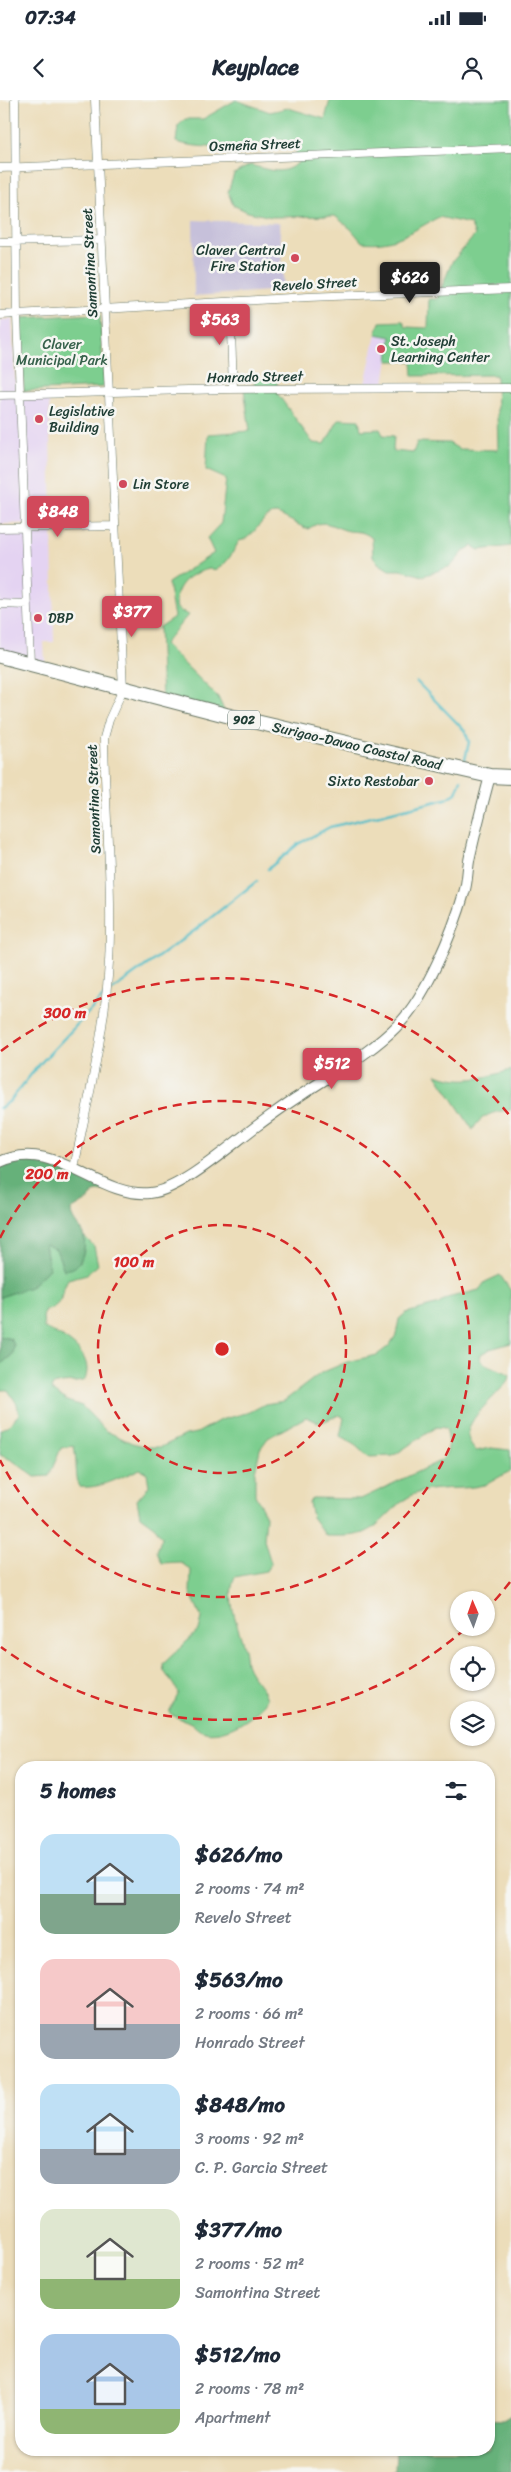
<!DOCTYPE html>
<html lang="en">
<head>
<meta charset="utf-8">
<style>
  body { margin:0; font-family:Sriracha,sans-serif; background:#f6f6f7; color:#1f2937; height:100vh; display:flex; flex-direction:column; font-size:19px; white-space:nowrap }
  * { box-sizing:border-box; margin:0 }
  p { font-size:16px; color:#747a83 }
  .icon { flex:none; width:28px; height:28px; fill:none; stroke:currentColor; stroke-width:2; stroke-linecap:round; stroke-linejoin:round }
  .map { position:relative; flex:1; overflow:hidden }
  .side { position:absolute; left:15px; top:1661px; width:480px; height:695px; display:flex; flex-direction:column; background:#fff; border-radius:20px; box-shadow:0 1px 4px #0004 }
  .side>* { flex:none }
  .needle { width:32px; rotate:358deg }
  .buttons { position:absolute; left:450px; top:1491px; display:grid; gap:10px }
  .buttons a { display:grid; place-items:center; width:45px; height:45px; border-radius:50%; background:#fff; box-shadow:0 1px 4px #0004; font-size:25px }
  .price { position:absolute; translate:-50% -42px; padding:0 11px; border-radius:5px; background:#d1495b; color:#fff; font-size:16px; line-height:32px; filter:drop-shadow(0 1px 2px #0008) }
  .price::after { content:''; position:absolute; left:50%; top:30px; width:15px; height:11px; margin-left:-8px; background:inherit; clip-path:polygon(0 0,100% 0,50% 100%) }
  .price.active { background:#222; color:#fff }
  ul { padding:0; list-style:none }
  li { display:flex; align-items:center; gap:15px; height:125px; padding:0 25px }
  li span { display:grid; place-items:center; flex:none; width:140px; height:100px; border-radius:15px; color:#555 }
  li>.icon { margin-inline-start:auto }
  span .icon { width:60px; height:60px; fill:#fffc; stroke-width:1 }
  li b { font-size:21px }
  h2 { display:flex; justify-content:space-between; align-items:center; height:60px; padding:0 25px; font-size:21px }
  .status { display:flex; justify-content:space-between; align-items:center; height:35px; padding:0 25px; background:#fff; direction:ltr }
  .status svg { height:14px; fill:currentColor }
  header { display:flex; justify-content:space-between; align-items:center; height:65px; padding:0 25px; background:#fff; font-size:22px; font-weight:700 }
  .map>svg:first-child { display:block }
  .built { fill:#e4d3f2 }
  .industrial { fill:#c6c0da }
  .green { fill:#7dce8f; stroke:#4e8662 }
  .forest { fill:#66b17a; stroke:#427757 }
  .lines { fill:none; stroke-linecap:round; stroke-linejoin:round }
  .stream { stroke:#4fbdc7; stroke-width:2.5 }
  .street-casing { stroke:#677563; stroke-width:9 }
  .secondary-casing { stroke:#677563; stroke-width:12 }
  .highway-casing { stroke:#677563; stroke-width:16 }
  .street { stroke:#fff; stroke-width:8 }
  .secondary { stroke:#fff; stroke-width:10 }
  .highway { stroke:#fff; stroke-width:14 }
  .ring { fill:none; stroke:#d62828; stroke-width:2.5; stroke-dasharray:9 6 }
  .poi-dot { fill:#d1495b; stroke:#f6f6f2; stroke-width:2 }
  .labels { text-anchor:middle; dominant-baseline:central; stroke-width:5; stroke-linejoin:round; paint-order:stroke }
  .shield { fill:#f6f6f2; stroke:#60746d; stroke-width:1 }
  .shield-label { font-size:12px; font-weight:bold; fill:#1f3d34 }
  .street-label { font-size:14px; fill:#1f3d34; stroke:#f6f6f2 }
  .poi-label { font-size:14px; fill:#1f3d34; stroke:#f6f6f2; text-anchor:start }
  .park-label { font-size:14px; fill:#36614b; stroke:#f6f6f2 }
  .centre { fill:#d62828; stroke:#f6f6f2; stroke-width:2.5 }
  .ring-label { font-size:15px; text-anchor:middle; font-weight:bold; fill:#d62828; stroke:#f6f6f2; stroke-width:5; stroke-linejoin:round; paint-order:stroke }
</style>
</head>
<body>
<div class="status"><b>07:34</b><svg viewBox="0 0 49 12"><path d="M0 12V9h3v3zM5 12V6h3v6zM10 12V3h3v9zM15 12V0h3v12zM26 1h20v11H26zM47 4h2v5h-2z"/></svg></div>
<header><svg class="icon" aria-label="back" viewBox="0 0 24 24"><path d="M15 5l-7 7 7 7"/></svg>Keyplace<svg class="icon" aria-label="person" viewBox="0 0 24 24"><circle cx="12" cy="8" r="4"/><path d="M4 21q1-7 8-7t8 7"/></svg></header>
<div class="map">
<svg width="511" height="2372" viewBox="0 0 511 2372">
  <rect width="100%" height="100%" fill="#f6f6f2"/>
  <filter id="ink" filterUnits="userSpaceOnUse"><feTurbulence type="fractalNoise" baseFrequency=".02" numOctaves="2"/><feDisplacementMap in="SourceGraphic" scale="10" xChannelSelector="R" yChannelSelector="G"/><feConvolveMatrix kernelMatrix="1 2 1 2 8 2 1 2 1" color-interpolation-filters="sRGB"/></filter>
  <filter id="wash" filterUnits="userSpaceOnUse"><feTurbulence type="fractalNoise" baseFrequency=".0096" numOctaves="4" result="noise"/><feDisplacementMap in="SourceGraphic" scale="20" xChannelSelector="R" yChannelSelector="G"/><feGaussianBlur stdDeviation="1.12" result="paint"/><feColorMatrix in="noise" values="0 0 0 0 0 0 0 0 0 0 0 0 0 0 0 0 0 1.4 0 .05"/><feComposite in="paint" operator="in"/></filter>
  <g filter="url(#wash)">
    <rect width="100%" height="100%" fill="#ecddba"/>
    <path class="built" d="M12,219L16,299L49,298L52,423L0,424V220Z
      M376,234L391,237L384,284H365Z
      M0,432H52L54,542H44L45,564L0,553Z"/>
    <path class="industrial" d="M193,120L280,123L284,190L194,196Z"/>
    <path class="green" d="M236,0L270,12L288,8L325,19L330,0H511V446L479,450L472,446L465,450L451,466L423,476L401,470H389L378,463L373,456L372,438C360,428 354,434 342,429C328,424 323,419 308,429C301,427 280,414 276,414C261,414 256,438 239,441C234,450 227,465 217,469C214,470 212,469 209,469C188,474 172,487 177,509L188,515L164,544L218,597L226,615L162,599L159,527L174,517L168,483L214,453L207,438L221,423L226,379L206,370L208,334L250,331L244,289H253L256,276L263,279H277V293L313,343L325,344L339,319L359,320L361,330L380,329L383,335L394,336L393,351L413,353L417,342L449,343L459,349L498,350L496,275L413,276L412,261H388L391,237L376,234L380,222L403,221L406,227L428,228L429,199H437L452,162L475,135L470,124L439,117C411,131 395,146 362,142L351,129L335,116L272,117L248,112L233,105L228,92L234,74L250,65C270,70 281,76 298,63L295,47L283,40C252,47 206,51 176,42L178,26L185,19H203Z
      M100,214L104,287L24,291L20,218Z
      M511,970V1010C495,1011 480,1015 473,1030L436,974C465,984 483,978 511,970Z
      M84,1136L94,1146L98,1165L87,1174L68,1179C60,1193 65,1205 45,1211L43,1217L44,1228C65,1237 95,1254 85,1280C75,1284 63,1281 53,1285L51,1290L67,1301L82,1306L106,1331L132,1343L148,1347H161L186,1335L197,1333L220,1320L250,1312L265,1304L284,1301L321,1273L347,1262L377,1255L389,1246L396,1235L399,1219L406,1213L439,1204L447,1198L479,1190L485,1182L500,1175L511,1191V1243L490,1249L481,1254L480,1260C489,1268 500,1268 510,1275C503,1297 448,1324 476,1351L491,1348L510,1350L511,1371C503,1374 489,1384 484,1385C461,1391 434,1385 412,1395C395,1404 380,1427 364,1433C352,1437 338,1436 326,1436L312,1417L309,1403L312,1398L361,1399L442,1360C451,1349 449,1340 446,1328L436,1327L393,1356L368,1357L356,1346L340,1336L344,1318L339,1315L320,1323L306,1317L268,1338L260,1349L255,1372V1395L266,1416L264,1440L271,1463L266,1471L235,1477C225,1500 238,1524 244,1548C245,1553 245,1558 246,1563C251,1578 263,1584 267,1599C258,1617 222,1639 202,1631C197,1630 194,1624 189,1622C181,1618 176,1619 169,1612L179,1593L164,1571L163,1564L199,1530L202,1518L190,1492L191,1470L180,1462L162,1463L157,1451L162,1437L155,1427L140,1416L137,1400L149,1386L147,1373L140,1369C119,1378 101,1389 79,1387C75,1373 77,1361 74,1346L61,1348L49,1376L35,1377L12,1360L0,1355V1330L10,1324L19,1314L17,1304L8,1290H0V1265L13,1254L14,1245L11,1239L0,1236V1197L30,1187L49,1169L45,1143L56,1149L64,1170L80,1162L84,1151Z"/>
    <path class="forest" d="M10,1061H45L92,1080L105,1090L94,1092L89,1099L71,1110C71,1120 79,1125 83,1134C87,1143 83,1161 75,1167C72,1169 67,1169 64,1170L56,1149L45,1144L49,1169L30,1187L0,1197V1065Z
      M0,1236L11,1239L14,1245L13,1254L0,1265Z
      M511,2315V2372H392L395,2370L396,2350H489V2319L503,2320Z"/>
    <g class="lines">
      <path class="stream" d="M417,582L465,631L469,642L464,664
        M268,769L298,744L330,727L446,699L456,693L461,680
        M108,893L194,831L257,781
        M0,1008L10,1001L37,967L104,896"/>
    </g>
  </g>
  <g filter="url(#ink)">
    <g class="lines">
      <defs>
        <path id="street" d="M15,0L17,215L30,564
          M0,68L511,48
          M0,142L101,140
          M230,202L233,289
          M0,215L308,197L511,189
          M0,295L226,289L511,288
          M0,428L115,426
          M0,504L28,505
          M74,1068C88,1000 105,932 109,862C113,788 105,713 104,638L109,620L123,589L95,0"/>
        <path id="secondary" d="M0,1062C54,1036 97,1098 150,1093C181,1090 232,1044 258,1025C272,1015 286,1004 301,995C334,973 371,953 399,924C426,896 453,832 464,793C468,781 467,768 470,756C476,729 483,702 490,676"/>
        <path id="highway" d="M0,556L226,615L459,669L490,676L511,677"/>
      </defs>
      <use href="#street" class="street-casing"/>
      <use href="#secondary" class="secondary-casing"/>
      <use href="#highway" class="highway-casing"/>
      <use href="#street" class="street"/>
      <use href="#secondary" class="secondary"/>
      <use href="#highway" class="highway"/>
    </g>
  </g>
  <g class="ring">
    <circle cx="222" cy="1249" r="124"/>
    <path d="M0 1138A248 248 0 1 1 0 1360"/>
    <path d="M510 1482A371 371 0 0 1 487 1509M465 1529A371 371 0 0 1 1 1547M1 951A371 371 0 0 1 510 1016"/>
  </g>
  <g class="poi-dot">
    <circle cx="295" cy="158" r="5"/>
    <circle cx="381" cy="249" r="5"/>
    <circle cx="39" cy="319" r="5"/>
    <circle cx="123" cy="384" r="5"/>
    <circle cx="38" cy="518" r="5"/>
    <circle cx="429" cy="681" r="5"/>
  </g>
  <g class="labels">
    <rect class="shield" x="228" y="610.5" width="32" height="19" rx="4"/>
    <g class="shield-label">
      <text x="244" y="620">902</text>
    </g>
    <g class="street-label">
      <text transform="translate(255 45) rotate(-2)">Osmeña Street</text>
      <text transform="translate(90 163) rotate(-93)">Samontina Street</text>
      <text transform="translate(315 184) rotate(-3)">Revelo Street</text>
      <text transform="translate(255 277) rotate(-1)">Honrado Street</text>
      <text transform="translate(357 646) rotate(13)">Surigao-Davao Coastal Road</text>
      <text transform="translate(94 699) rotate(-92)">Samontina Street</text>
    </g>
    <g class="poi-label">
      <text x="285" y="150" text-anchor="end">Claver Central<tspan x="285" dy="16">Fire Station</tspan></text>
      <text x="391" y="241">St. Joseph<tspan x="391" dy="16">Learning Center</tspan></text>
      <text x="49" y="311">Legislative<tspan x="49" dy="16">Building</tspan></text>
      <text x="133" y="384">Lin Store</text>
      <text x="48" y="518">DBP</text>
      <text x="419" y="681" text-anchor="end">Sixto Restobar</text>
    </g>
    <g class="park-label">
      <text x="62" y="244">Claver<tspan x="62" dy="16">Municipal Park</tspan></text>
    </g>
  </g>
  <circle cx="222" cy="1249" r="8" class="centre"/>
  <g class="ring-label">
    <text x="65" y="918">300 m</text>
    <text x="47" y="1079">200 m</text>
    <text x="134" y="1167">100 m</text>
  </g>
</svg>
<div class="buttons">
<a><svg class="needle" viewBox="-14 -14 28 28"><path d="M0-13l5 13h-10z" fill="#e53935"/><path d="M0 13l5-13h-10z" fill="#747a83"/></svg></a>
<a><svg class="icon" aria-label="locate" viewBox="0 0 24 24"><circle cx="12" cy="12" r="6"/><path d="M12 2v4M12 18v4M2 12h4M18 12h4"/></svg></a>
<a><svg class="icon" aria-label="layers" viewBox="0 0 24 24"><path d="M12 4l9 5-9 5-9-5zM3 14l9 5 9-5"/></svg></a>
</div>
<b class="price active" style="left:410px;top:204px">$626</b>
<b class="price" style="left:220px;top:246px">$563</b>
<b class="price" style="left:58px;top:438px">$848</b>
<b class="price" style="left:132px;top:538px">$377</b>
<b class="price" style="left:332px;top:990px">$512</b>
<section class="side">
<h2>5 homes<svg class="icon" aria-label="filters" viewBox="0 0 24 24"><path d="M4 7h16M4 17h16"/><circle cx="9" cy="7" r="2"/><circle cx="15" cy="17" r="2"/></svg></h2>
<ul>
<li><span style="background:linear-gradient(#bfe0f5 60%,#7fa58c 0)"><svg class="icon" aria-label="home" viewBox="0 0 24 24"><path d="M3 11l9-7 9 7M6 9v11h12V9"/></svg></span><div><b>$626/mo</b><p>2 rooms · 74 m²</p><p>Revelo Street</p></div></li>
<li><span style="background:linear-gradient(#f6c9c9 65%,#9aa5b1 0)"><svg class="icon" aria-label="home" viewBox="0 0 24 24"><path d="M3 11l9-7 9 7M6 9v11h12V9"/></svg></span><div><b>$563/mo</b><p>2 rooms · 66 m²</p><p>Honrado Street</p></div></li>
<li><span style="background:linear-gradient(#bfe0f5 65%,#9aa5b1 0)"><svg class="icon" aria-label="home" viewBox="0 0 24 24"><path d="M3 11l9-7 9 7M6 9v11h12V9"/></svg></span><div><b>$848/mo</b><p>3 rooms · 92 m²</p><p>C. P. Garcia Street</p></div></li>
<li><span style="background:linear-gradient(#dfe7d0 70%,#8fb573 0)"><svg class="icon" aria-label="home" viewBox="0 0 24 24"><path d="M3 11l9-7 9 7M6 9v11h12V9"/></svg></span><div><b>$377/mo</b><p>2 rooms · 52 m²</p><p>Samontina Street</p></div></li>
<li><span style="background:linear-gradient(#a9c7e8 75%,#8fb573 0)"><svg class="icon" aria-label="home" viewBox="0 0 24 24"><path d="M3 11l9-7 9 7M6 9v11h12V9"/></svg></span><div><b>$512/mo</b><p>2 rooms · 78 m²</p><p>Apartment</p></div></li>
</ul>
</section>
</div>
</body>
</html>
